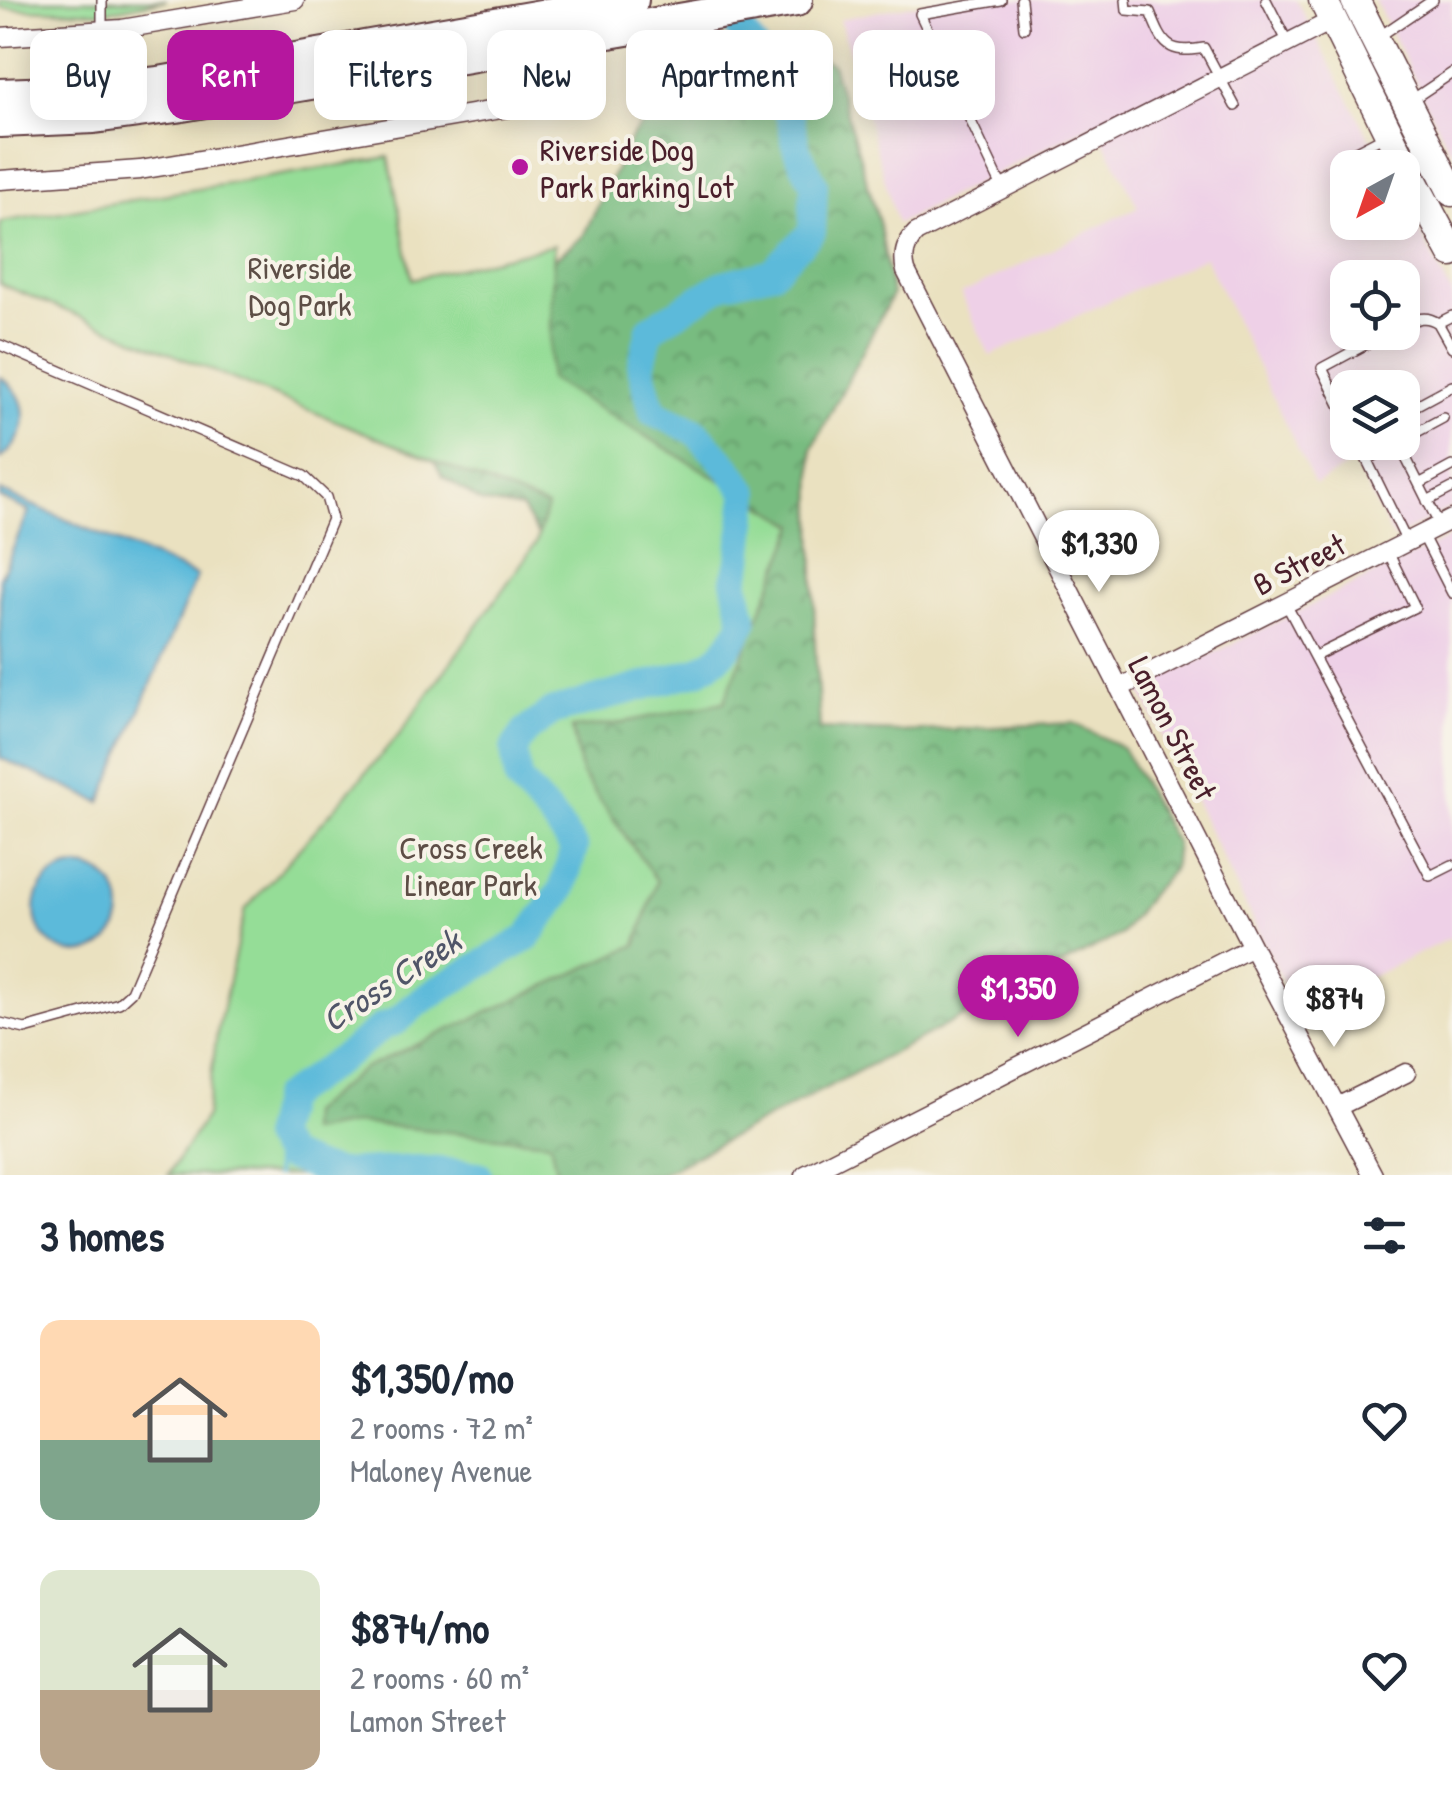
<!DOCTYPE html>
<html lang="en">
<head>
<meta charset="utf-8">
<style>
  body { margin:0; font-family:"Patrick Hand",sans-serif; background:#f6f6f7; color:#1f2937; height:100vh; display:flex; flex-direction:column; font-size:38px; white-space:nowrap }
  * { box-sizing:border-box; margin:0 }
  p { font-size:32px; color:#747a83 }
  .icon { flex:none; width:55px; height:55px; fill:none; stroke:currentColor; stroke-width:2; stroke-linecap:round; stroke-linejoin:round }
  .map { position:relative; height:1175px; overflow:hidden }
  .panel { display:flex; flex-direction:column; background:#fff; flex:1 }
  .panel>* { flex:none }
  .banner { position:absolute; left:30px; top:30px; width:1392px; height:90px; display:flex; gap:20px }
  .needle { width:65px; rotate:220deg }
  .fabs { position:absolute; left:1330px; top:150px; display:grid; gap:20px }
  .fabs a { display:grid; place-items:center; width:90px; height:90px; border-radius:20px; background:#fff; box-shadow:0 5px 25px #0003; font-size:50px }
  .price { position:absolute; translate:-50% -85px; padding:0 22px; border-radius:35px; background:#fff; color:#222; font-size:32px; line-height:65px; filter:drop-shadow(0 2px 5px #0008) }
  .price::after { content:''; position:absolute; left:50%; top:60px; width:30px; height:22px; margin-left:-15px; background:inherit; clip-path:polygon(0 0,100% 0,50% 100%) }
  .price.current { background:#b5179e; color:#fff }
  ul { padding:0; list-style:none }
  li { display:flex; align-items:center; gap:30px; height:250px; padding:0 40px }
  li span { display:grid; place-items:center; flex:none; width:280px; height:200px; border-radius:20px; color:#555 }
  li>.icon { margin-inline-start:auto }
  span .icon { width:120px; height:120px; fill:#fffc; stroke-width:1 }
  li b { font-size:42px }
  h2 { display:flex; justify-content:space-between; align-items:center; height:120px; padding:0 40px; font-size:42px }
  .tag { padding:0 35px; border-radius:20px; background:#fff; box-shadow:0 5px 25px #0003; font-size:35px; line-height:90px }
  .tag.current { background:#b5179e; color:#fff }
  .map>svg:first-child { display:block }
  .built { fill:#eed0e7; fill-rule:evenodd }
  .forest { fill:url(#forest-crowns); stroke:#616e56; stroke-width:2.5 }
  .green { fill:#95dd97; stroke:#707e61; stroke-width:2.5 }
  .water { fill:#5cbada; stroke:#536c82; stroke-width:2.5 }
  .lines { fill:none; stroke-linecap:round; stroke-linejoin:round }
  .stream { stroke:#5cbada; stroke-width:5 }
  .river { stroke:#5cbada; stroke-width:28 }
  .lane-casing { stroke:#623c41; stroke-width:12 }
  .street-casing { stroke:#623c41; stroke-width:21 }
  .primary-casing { stroke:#623c41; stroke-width:31 }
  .highway-casing { stroke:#623c41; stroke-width:36 }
  .lane { stroke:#fff; stroke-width:9 }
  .street { stroke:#fff; stroke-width:18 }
  .primary { stroke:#fff; stroke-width:28 }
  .highway { stroke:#fff; stroke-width:32 }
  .poi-dot { fill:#b5179e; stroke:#f7f3e8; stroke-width:4 }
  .labels { text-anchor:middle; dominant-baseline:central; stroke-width:8; stroke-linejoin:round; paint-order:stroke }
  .poi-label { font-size:32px; fill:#4a1f2b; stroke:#f7f3e8; text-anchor:start }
  .park-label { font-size:32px; fill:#5d4e46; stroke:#f7f3e8 }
  .street-label { font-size:32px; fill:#4a1f2b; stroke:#f7f3e8 }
  .water-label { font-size:35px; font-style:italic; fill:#505568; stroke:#f7f3e8 }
</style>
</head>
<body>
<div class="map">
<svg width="1452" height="1175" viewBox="0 0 1452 1175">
  <defs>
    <pattern id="forest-crowns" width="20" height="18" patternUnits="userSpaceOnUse" patternTransform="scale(2.5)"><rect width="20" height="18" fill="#78bc80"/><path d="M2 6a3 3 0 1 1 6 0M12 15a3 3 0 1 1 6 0" fill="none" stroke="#649869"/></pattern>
  </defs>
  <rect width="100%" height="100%" fill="#f7f3e8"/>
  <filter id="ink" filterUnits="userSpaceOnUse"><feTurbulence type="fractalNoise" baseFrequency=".01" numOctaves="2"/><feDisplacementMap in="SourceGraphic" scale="20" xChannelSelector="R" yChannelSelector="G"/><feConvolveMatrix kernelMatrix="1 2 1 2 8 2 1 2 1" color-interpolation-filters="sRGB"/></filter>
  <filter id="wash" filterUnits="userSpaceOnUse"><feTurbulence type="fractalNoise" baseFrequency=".0048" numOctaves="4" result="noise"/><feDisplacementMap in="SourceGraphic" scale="40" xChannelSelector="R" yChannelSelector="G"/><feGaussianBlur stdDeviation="2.25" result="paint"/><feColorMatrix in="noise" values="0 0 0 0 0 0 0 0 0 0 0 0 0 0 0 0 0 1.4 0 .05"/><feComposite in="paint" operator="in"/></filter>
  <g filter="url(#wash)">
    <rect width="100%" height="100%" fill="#eae1c0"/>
    <path class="built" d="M938,0H1296L1385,167L1348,168V222H1402L1403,200L1452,294V507L1394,539L1354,462L1315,485L1205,257L990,356L961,294L1138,207L1095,123L897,224L840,19ZM1348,278H1402V332H1348ZM1348,388H1402V442H1348Z
      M1375,0H1452V155Z
      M1452,536V937L1298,1013L1140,689Z"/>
    <path class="forest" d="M786,44L832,64L879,222L892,295L812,449L815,645L820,729L900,732L1073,723L1123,748L1176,844L1173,870L1151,893L1121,934L659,1175H193L560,571L522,509L481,502L442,476L420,433L553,260L583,236L631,138L668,94Z"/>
    <path class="green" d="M0,0H166L101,12L0,8Z
      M389,157L412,279L554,245L549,379L796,525L724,702L614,724L572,728L581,773L657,881L636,945L363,1069L309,1113L308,1132L358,1123L550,1142L557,1175H168L206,1116L217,1033L245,910L399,735L536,543L547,507L0,284V222Z"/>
    <path class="water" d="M0,377C34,399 30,437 0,459Z
      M0,491L197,576L101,802L0,758V579L29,511L0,498Z
      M35 910a43 43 0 1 1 86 0a43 43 0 1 1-86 0Z"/>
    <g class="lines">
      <path class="stream" d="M274,1138L276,1175"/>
      <path class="river" d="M478,1175L416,1169L339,1173L317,1168L288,1157L274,1138L284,1098L348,1054L383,1026L397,1021L415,1005L439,989L527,938L562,890L574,848L556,822L518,780L514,749L525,732L552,712L697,671C723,657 730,648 744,622L735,580L740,562L747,493L728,467L695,431L653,412L641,367L650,329L723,284L772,272L812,232L814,184L797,150L790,116L777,93L759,77L757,51L716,0"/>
    </g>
  </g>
  <g filter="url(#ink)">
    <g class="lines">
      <defs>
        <path id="lane" d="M1001,0L920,14L1003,189
          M1021,0L1024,28
          M1126,0L1127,10L1150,12C1163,44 1167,55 1204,48L1235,106
          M1266,0L1288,43
          M102,30V0
          M1377,38L1433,0
          M1410,101L1452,73
          M1354,152L1387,135
          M1438,323L1452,348
          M1402,326C1416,319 1425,314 1438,323L1452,316
          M0,345L304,476L326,497L332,519L131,992L119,1003L25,1029L0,1023
          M1402,413L1452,386
          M1348,421L1322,368L1389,332
          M1402,440L1443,418
          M1358,442L1407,542
          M1398,442L1440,526
          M1367,460L1399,442
          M1419,484L1452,466
          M1427,501L1452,488
          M1422,534L1452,593
          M1286,604L1430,876L1452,865
          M1315,656L1415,607L1388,552"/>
        <path id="street" d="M1333,20L916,233C905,244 902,256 906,271L1252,947L1373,1175
          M0,37L122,29L295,0
          M0,180L140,170L531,104
          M1119,688L1452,519
          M1337,1107L1406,1073
          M805,1175L1252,947"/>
        <path id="primary" d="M1323,0L1404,164L1452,253
          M1355,0L1452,192"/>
        <path id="highway" d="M0,95L80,92L159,83L632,0
          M0,121L94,117L176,106L796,0"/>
      </defs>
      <use href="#lane" class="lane-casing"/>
      <use href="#street" class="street-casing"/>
      <use href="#primary" class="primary-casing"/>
      <use href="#highway" class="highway-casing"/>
      <use href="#lane" class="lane"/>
      <use href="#street" class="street"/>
      <use href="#primary" class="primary"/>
      <use href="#highway" class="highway"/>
    </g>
  </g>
  <circle class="poi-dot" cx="520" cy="167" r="10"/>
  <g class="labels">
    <g class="poi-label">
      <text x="540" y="149">Riverside Dog<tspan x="540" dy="37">Park Parking Lot</tspan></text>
    </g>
    <g class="park-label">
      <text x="300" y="267">Riverside<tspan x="300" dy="37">Dog Park</tspan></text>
      <text x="471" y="847">Cross Creek<tspan x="471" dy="37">Linear Park</tspan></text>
    </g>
    <g class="street-label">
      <text transform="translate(1299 564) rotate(-27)">B Street</text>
      <text transform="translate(1173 728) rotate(63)">Lamon Street</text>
    </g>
    <g class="water-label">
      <text transform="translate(391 980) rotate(-33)">Cross Creek</text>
    </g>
  </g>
</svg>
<div class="fabs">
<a><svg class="needle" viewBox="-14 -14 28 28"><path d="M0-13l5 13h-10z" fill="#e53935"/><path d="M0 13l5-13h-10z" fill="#747a83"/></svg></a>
<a><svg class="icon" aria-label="locate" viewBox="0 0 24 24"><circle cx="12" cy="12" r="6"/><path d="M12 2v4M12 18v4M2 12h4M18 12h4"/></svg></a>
<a><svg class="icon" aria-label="layers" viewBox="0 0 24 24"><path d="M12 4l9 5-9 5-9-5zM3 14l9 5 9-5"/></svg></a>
</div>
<b class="price" style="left:1099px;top:595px">$1,330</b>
<b class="price current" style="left:1018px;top:1040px">$1,350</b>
<b class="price" style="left:1334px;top:1050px">$874</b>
<div class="banner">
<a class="tag">Buy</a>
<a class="tag current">Rent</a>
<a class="tag">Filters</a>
<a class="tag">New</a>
<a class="tag">Apartment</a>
<a class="tag">House</a>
</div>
</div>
<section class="panel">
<h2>3 homes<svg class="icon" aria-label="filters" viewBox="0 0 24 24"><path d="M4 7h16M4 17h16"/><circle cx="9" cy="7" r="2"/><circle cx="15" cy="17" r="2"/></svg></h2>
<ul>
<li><span style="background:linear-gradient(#ffd9b3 60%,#7fa58c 0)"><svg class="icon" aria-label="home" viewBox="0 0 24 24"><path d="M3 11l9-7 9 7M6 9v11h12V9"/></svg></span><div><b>$1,350/mo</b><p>2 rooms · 72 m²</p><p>Maloney Avenue</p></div><svg class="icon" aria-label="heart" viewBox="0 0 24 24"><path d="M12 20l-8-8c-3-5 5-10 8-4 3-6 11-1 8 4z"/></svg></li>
<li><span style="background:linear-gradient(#dfe7d0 60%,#b9a48a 0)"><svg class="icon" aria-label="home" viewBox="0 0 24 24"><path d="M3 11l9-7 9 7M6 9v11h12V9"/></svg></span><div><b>$874/mo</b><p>2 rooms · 60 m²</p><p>Lamon Street</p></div><svg class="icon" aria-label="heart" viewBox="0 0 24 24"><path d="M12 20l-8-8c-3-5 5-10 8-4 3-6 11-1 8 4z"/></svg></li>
</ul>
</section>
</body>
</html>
